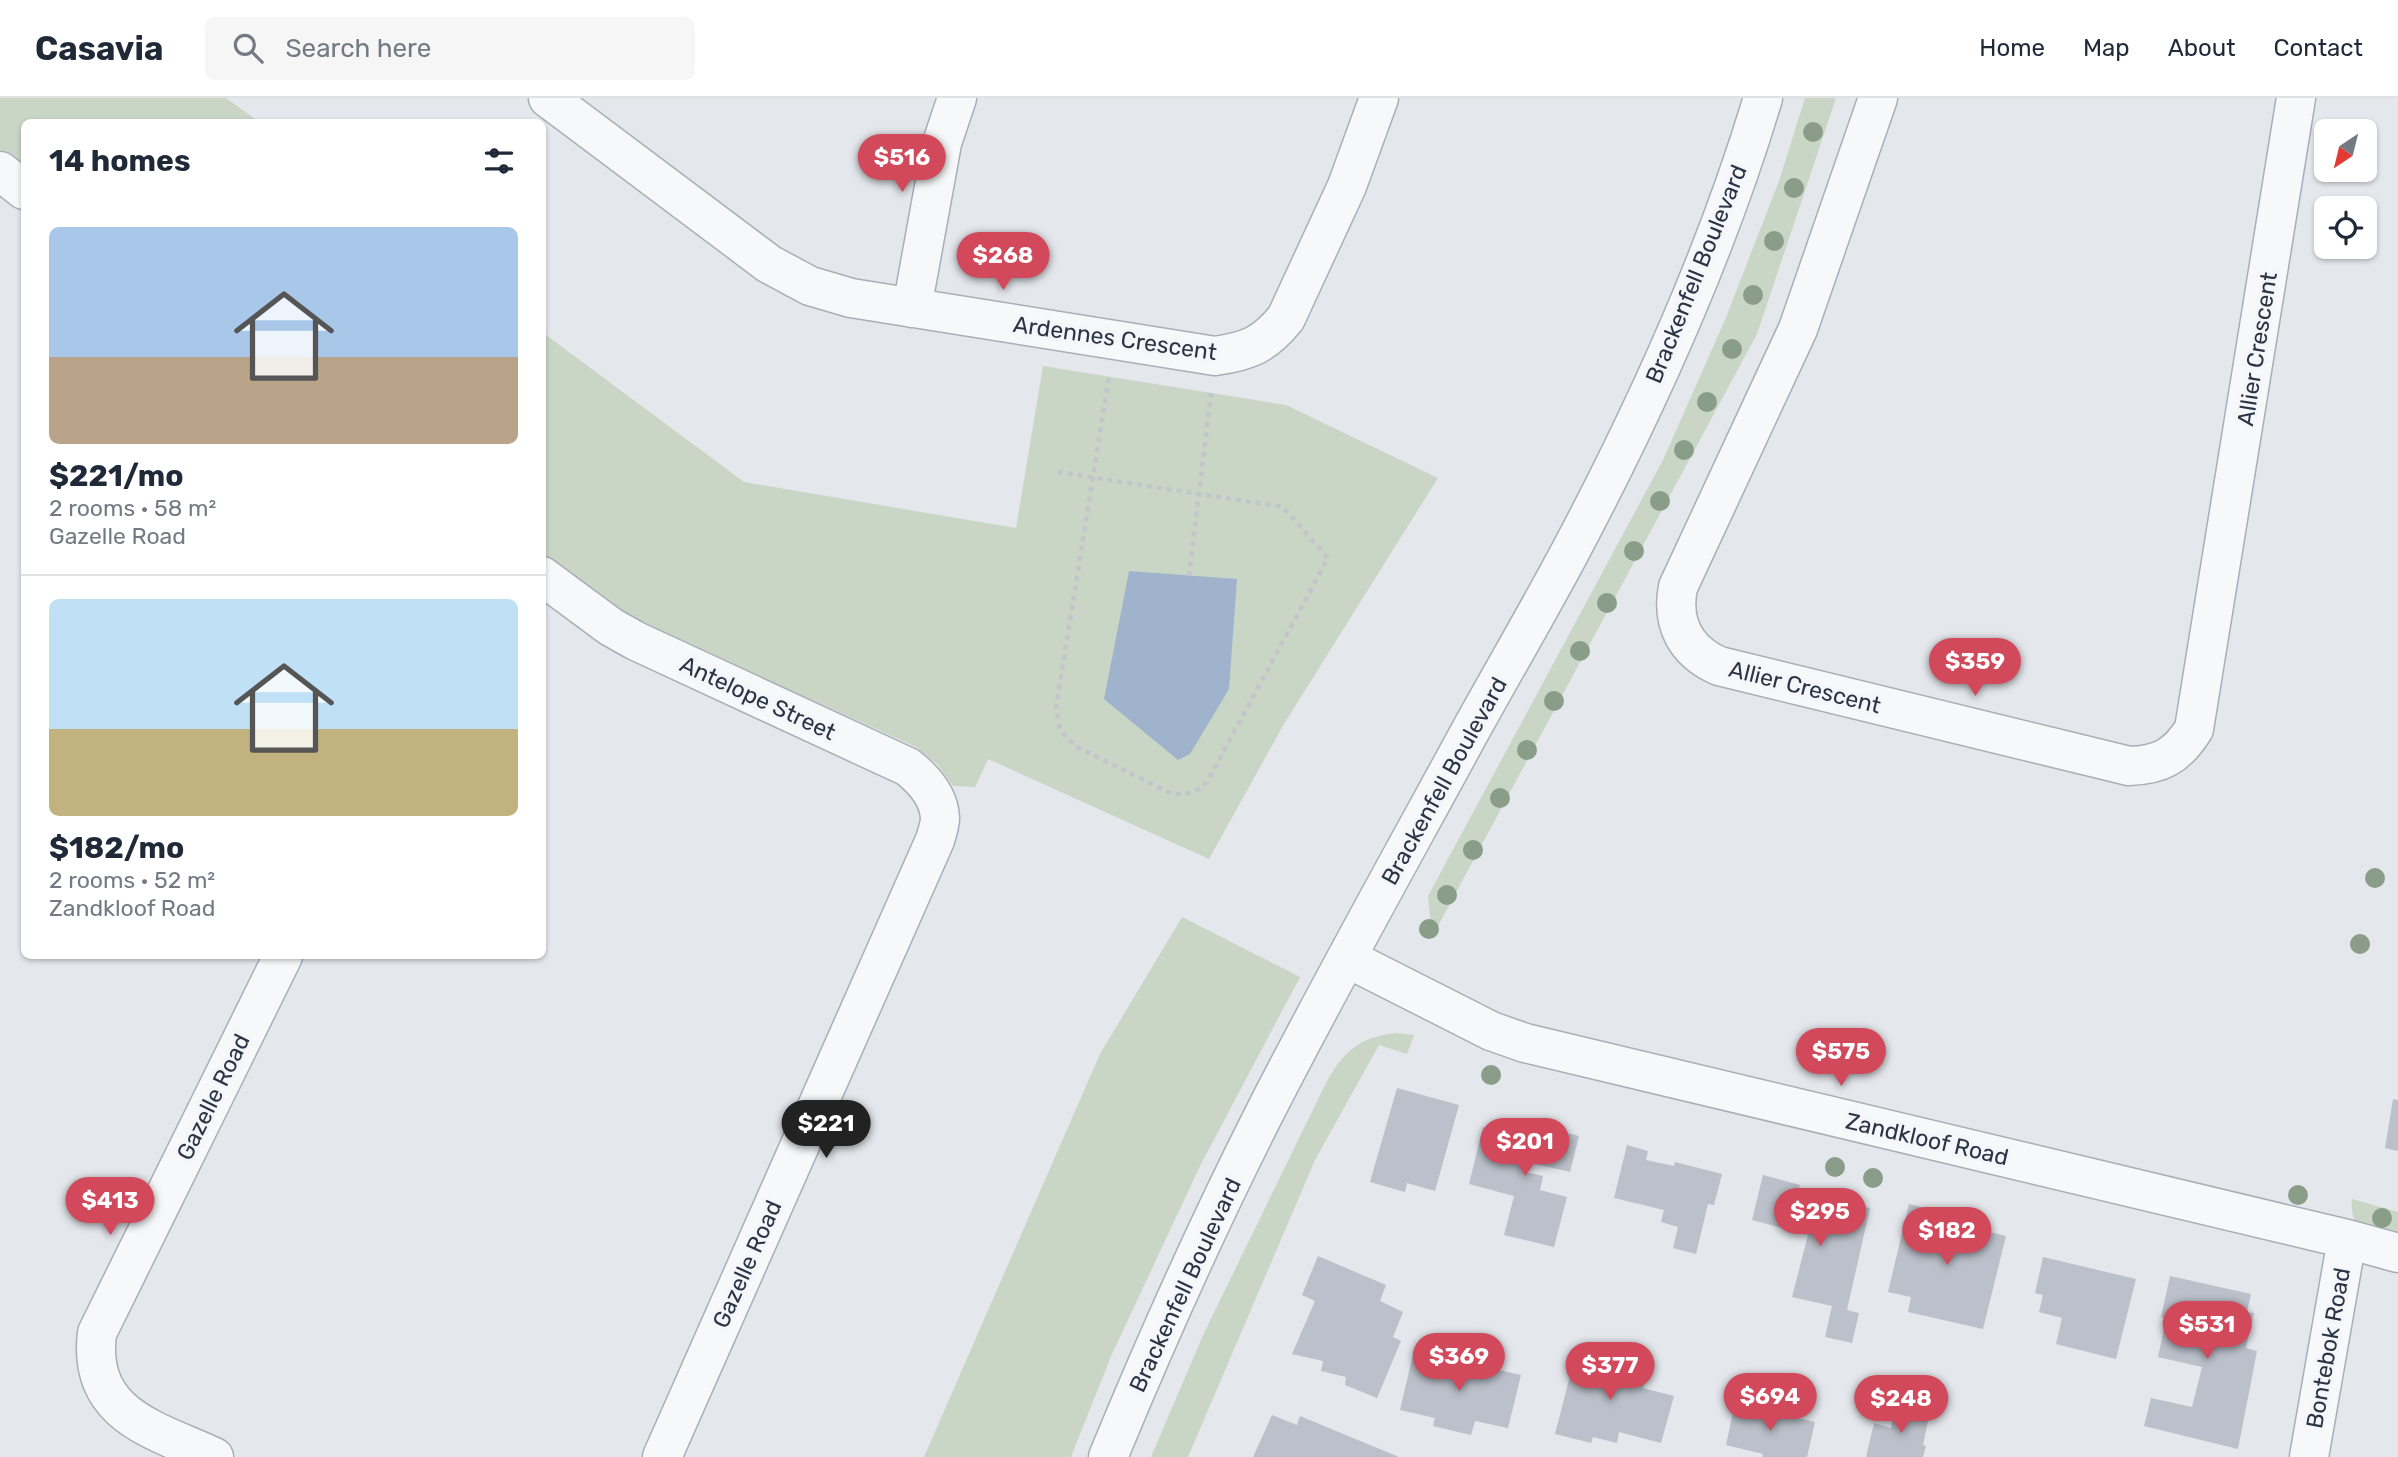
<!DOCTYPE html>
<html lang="en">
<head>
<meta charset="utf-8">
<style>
  body { margin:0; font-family:Rubik,sans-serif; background:#f6f6f7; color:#1f2937; height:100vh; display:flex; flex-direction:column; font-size:26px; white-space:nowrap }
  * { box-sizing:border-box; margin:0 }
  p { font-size:23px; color:#747a83 }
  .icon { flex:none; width:38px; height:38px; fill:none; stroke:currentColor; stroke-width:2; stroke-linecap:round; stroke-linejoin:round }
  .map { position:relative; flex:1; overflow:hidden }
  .sheet { position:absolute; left:21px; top:21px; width:525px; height:840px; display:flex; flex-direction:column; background:#fff; border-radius:10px; box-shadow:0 2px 5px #0004 }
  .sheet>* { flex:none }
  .needle { width:46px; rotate:215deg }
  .tools { position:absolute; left:2314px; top:21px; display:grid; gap:14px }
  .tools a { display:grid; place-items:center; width:63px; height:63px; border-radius:10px; background:#fff; box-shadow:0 2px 5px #0004; font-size:35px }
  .price { position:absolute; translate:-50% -60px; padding:0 16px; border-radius:24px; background:#d1495b; color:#fff; font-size:23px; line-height:46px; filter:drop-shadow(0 2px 4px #0008) }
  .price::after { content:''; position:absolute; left:50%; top:42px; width:21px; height:16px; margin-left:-10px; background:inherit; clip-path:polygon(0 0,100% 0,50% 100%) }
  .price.on { background:#222; color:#fff }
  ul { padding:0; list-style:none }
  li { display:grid; align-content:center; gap:14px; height:371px; padding:0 28px }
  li+li { border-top:2px solid #e0e1e3 }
  li span { display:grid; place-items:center; height:217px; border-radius:10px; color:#555 }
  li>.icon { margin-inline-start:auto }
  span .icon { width:126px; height:126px; fill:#fffc; stroke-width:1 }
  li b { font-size:30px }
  h2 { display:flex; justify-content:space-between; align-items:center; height:84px; padding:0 28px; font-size:30px }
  header { display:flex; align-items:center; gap:42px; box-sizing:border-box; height:98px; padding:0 35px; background:#fff; border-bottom:2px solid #e0e1e3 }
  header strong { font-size:33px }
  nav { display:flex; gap:38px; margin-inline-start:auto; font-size:24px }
  .search { width:490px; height:63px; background:#f6f6f7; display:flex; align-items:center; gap:18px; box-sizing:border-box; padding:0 24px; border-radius:10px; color:#747a83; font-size:26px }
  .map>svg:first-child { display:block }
  .green { fill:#c9d6c5 }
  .water { fill:#9fb4cc }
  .building { fill:#bbc0ca }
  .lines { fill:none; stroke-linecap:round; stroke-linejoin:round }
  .minor-casing { stroke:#a9aeb7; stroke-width:41 }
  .tertiary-casing { stroke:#a9aeb7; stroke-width:41 }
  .path { stroke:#c2c5cb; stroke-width:4.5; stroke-dasharray:5 5; stroke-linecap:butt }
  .minor { stroke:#f7f8fa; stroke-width:38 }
  .tertiary { stroke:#f7f8fa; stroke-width:38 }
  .tree { fill:#899d89 }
  .labels { text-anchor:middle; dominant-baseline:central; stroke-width:7; stroke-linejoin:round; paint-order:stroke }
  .street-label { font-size:23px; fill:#2b3445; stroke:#f4f6f9 }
</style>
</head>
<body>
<header>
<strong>Casavia</strong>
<div class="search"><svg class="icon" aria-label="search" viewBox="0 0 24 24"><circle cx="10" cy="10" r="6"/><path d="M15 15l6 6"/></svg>Search here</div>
<nav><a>Home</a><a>Map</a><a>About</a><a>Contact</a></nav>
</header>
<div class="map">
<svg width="2398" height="1359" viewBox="0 0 2398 1359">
  <rect width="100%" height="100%" fill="#e4e7ec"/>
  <path class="green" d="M0,0H226L259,24H24V70L0,52Z
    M1805,0H1836L1757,236L1432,839L1428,798L1663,362L1725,222L1779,83Z
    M542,234L744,384L1016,430L1043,268L1286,307L1438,380L1284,626L1209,761L988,661L975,689L953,688L937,666L916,649L653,530L623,514L543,456Z
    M1182,819L1300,879L1201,1066L1112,1256L1071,1359H924L1100,956Z
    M1395,935L1414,937L1407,956L1379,947L1315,1062L1188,1359H1151L1204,1235L1327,983C1345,952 1359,940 1395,935Z
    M2352,1101L2398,1114V1141C2371,1134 2349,1135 2352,1101Z"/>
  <path class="water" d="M1129,473L1237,481L1229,591L1190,656L1178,662L1104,601Z"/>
  <path class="building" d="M1397,990L1459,1007L1435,1093L1407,1085L1405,1094L1370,1084Z
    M2393,1001L2398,1002V1053L2385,1050Z
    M1536,1027L1579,1038L1570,1074L1527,1064L1525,1074L1543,1078L1540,1092L1567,1099L1554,1149L1504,1137L1514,1098L1469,1086L1483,1029L1532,1041Z
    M1627,1047L1648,1053L1646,1062L1674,1068L1675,1064L1722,1076L1714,1107L1708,1106L1696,1156L1673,1150L1678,1129L1661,1124L1664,1112L1614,1100Z
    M1763,1077L1800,1087L1796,1101L1816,1106L1818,1098L1870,1110L1847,1212L1859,1215L1852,1245L1825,1239L1832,1208L1792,1199L1808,1137L1752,1122Z
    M1909,1106L1975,1122L1973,1130L2006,1138L1983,1231L1908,1214L1911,1199L1888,1194Z
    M1318,1158L1386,1187L1380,1203L1403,1214L1393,1239L1401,1243L1377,1300L1345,1287L1346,1279L1321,1273L1323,1263L1292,1256L1315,1203L1302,1197Z
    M2043,1159L2136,1181L2116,1261L2056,1246L2062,1220L2039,1214L2043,1197L2035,1195Z
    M2170,1178L2251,1196L2247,1214L2254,1215L2246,1250L2257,1253L2238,1351L2144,1328L2151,1300L2192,1309L2202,1269L2158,1259L2166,1221L2161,1219Z
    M1578,1247L1621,1259L1617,1274L1646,1282L1643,1290L1674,1298L1661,1345L1619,1334L1617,1345L1593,1339L1591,1345L1555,1336Z
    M1414,1252L1521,1277L1508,1330L1475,1323L1471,1337L1433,1328L1435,1320L1400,1312Z
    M1735,1305L1815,1324L1807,1359H1762L1763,1356L1726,1347Z
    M1896,1306L1930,1314L1923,1347L1926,1348L1923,1359H1866L1874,1325L1891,1330Z
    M1272,1317L1297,1327L1300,1318L1399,1359H1253Z"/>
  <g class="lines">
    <defs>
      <path id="minor" d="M548,0L769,166L810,188L851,200L1215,258C1249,253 1264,247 1286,220L1347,88L1379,0
        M1878,0L1798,231L1678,489C1671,525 1685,553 1719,568L2129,668C2161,667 2177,658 2194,631L2296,0
        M0,73L24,92
        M912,210L942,45L957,0
        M542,478L611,529L636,543L908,669C923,681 939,699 940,720C940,727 937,735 935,742L662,1359
        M1347,860L1491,933L1525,945L2347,1141L2398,1155
        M214,1359C153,1331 87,1317 97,1235L283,858
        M2309,1359L2347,1141"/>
      <path id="tertiary" d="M1108,1359C1155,1245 1206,1131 1262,1020C1327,892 1398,766 1467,639C1501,577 1537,516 1570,454C1647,309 1716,157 1763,0"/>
    </defs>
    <use href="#minor" class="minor-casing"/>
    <use href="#tertiary" class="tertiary-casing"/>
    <path class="path" d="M1058,374L1283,409L1328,460L1207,684C1195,696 1185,698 1168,694L1075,648L1060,632L1056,610L1109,278
      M1189,478L1211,295"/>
    <use href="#minor" class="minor"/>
    <use href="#tertiary" class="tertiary"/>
  </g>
  <g class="tree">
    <circle cx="1813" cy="34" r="10"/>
    <circle cx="1794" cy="90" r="10"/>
    <circle cx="1774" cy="143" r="10"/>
    <circle cx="1753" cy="197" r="10"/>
    <circle cx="1732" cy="251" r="10"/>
    <circle cx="1707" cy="304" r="10"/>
    <circle cx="1684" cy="352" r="10"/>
    <circle cx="1660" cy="403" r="10"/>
    <circle cx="1634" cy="453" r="10"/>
    <circle cx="1607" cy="505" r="10"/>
    <circle cx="1580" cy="553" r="10"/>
    <circle cx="1554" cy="603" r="10"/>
    <circle cx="1527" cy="652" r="10"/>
    <circle cx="1500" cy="700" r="10"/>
    <circle cx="1473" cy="752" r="10"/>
    <circle cx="2375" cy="780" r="10"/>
    <circle cx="1447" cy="797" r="10"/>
    <circle cx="1429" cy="831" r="10"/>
    <circle cx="2360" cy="846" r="10"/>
    <circle cx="1491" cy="977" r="10"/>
    <circle cx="1835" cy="1069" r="10"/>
    <circle cx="1873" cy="1080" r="10"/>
    <circle cx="2298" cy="1097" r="10"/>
    <circle cx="2382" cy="1120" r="10"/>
  </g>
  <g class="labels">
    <g class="street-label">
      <text transform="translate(1696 176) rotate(-68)">Brackenfell Boulevard</text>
      <text transform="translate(1115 240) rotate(8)">Ardennes Crescent</text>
      <text transform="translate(2257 251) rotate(-81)">Allier Crescent</text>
      <text transform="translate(1805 589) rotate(14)">Allier Crescent</text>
      <text transform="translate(758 600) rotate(25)">Antelope Street</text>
      <text transform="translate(1444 683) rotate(-61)">Brackenfell Boulevard</text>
      <text transform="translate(213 999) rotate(-64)">Gazelle Road</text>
      <text transform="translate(1927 1041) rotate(13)">Zandkloof Road</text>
      <text transform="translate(747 1166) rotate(-66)">Gazelle Road</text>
      <text transform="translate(1185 1187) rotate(-65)">Brackenfell Boulevard</text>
      <text transform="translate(2328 1250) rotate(-80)">Bontebok Road</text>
    </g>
  </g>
</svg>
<div class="tools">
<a><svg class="needle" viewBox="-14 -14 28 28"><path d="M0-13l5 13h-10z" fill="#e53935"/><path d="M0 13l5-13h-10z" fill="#747a83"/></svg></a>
<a><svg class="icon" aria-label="locate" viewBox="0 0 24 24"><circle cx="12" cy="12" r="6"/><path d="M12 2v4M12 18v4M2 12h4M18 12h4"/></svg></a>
</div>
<b class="price" style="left:902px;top:96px">$516</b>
<b class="price" style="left:1003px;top:194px">$268</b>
<b class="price" style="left:1975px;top:600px">$359</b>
<b class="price" style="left:1841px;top:990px">$575</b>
<b class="price on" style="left:826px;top:1062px">$221</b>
<b class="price" style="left:1525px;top:1080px">$201</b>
<b class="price" style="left:110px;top:1139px">$413</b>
<b class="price" style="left:1820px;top:1150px">$295</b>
<b class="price" style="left:1947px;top:1169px">$182</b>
<b class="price" style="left:2207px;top:1263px">$531</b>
<b class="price" style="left:1459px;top:1295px">$369</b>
<b class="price" style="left:1610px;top:1304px">$377</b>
<b class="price" style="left:1770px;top:1335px">$694</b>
<b class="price" style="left:1901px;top:1337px">$248</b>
<section class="sheet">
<h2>14 homes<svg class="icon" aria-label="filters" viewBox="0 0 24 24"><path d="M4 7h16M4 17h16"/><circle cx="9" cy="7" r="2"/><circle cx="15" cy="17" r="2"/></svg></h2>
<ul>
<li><span style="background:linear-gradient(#a9c7e8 60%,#b9a48a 0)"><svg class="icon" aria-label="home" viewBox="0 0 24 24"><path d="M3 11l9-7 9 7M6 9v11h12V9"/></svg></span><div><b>$221/mo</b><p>2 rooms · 58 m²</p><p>Gazelle Road</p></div></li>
<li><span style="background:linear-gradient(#bfe0f5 60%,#c2b280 0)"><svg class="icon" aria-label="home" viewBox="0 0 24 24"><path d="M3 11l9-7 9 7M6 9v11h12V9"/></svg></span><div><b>$182/mo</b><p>2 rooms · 52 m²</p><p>Zandkloof Road</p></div></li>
</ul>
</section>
</div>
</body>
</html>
